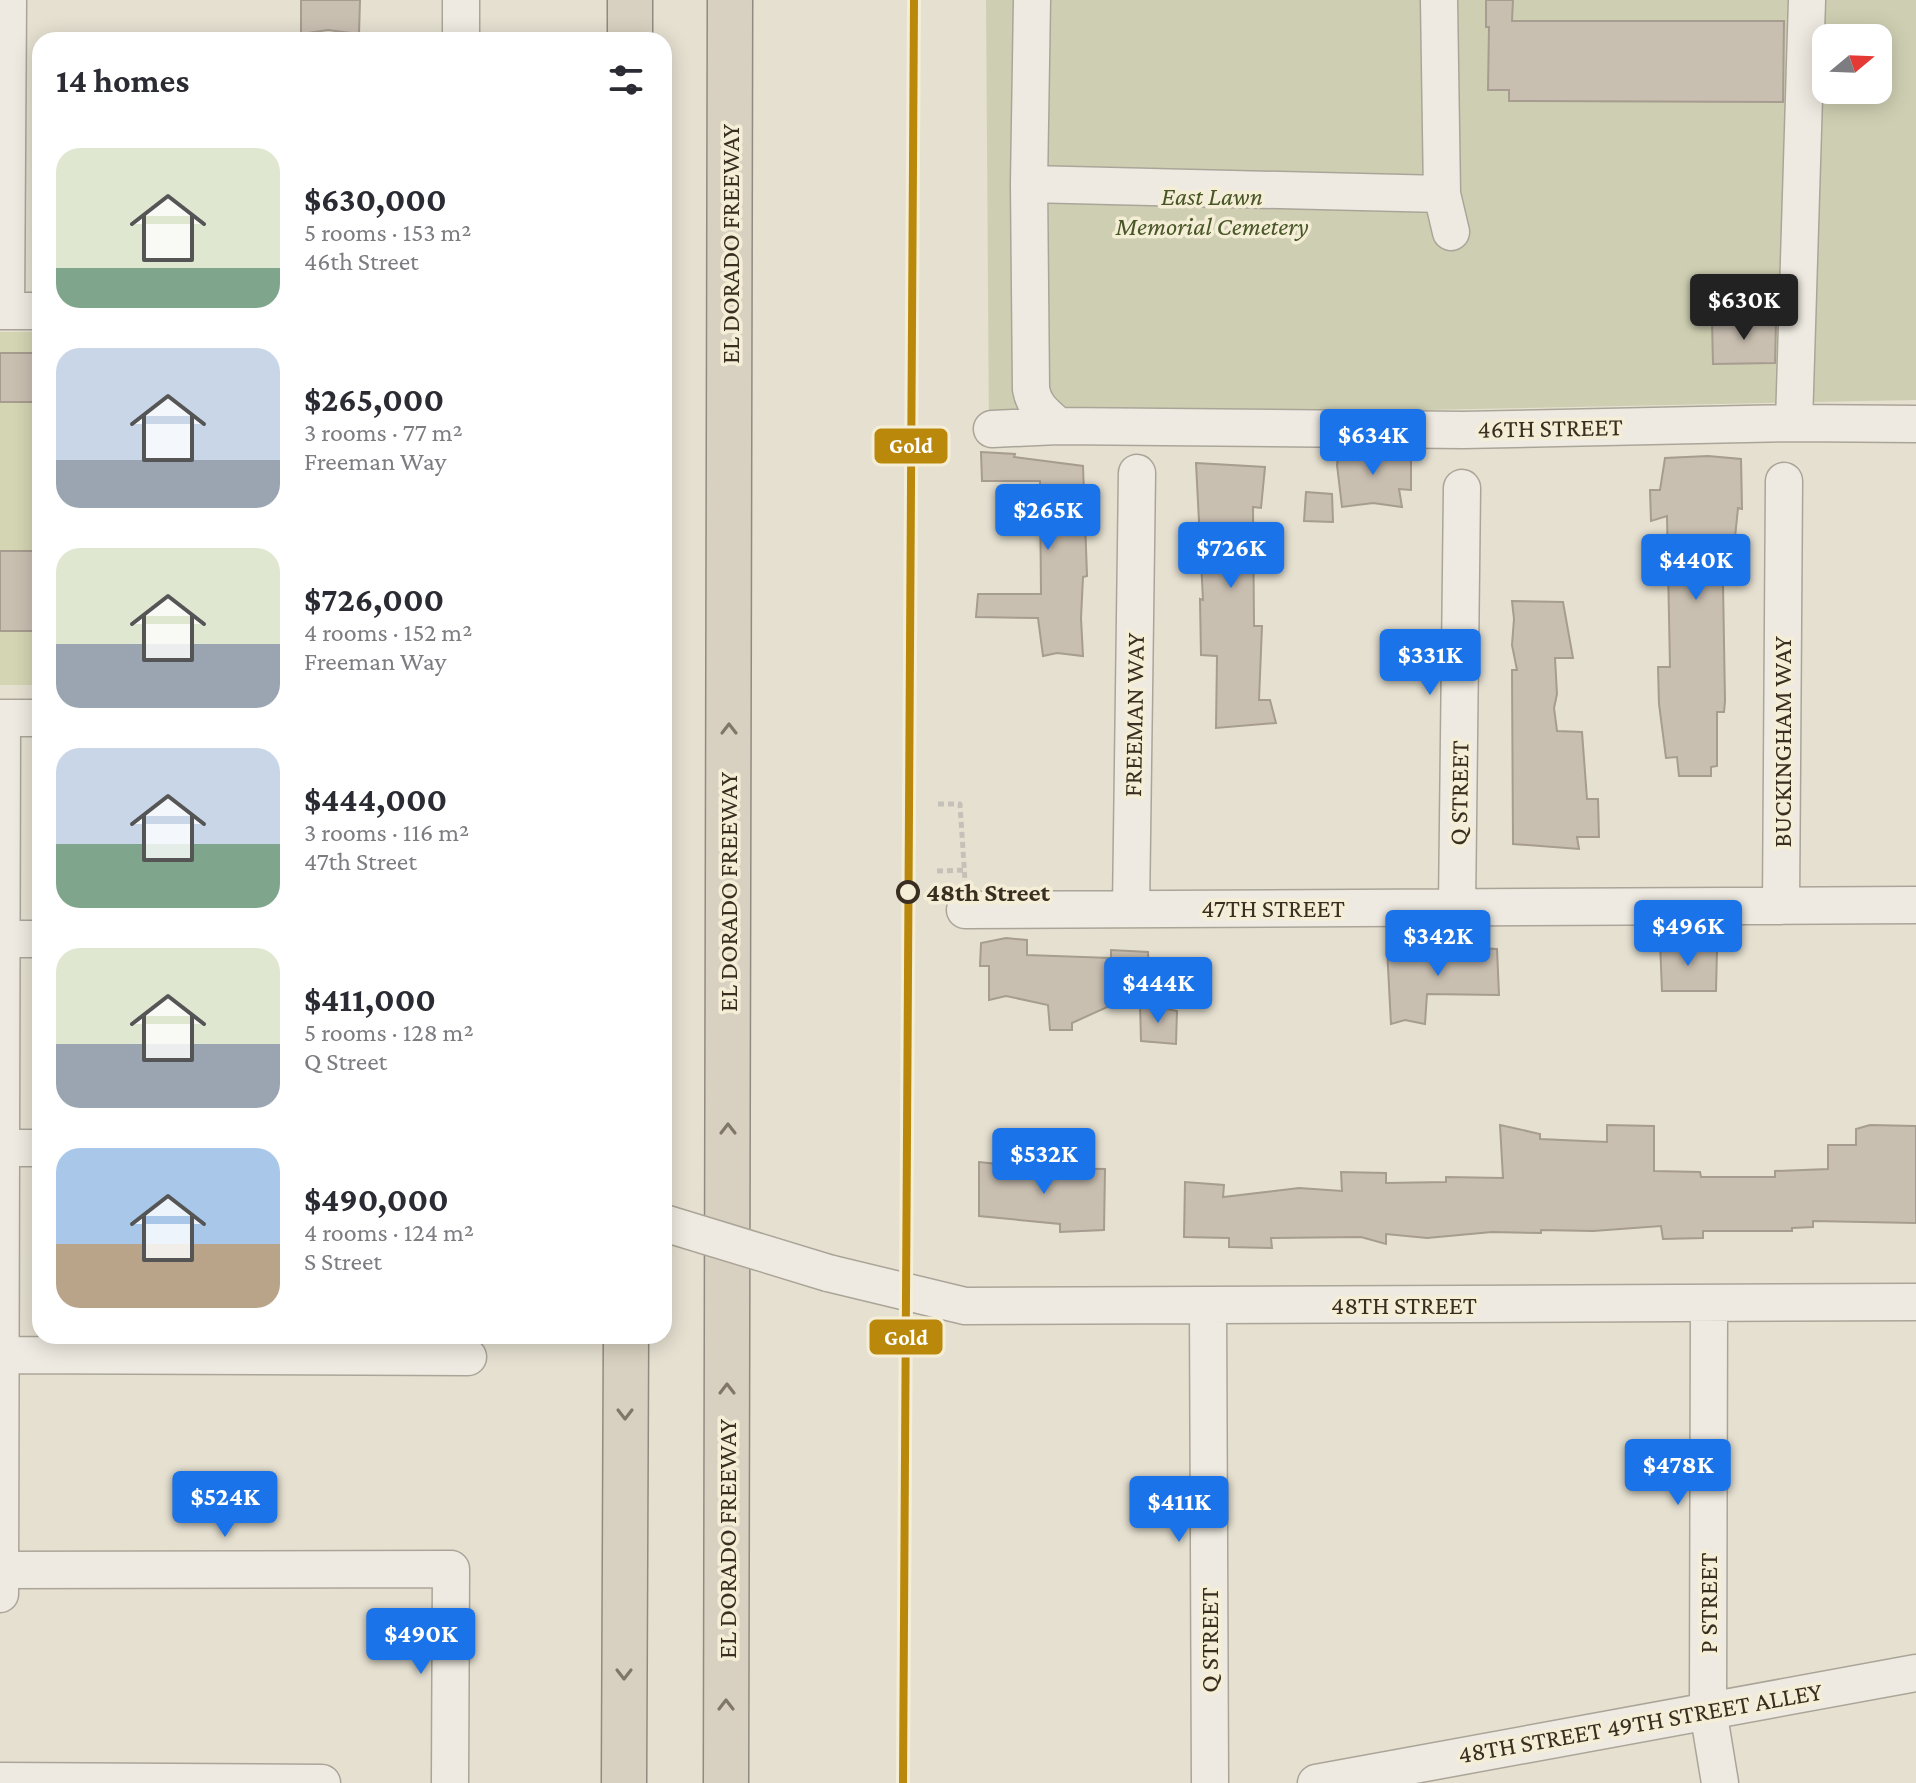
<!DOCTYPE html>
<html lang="en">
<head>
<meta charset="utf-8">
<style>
  body { margin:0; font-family:"Crimson Pro",serif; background:#f7f7f7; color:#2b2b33; height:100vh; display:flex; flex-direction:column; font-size:30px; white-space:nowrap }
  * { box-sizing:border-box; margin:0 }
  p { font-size:26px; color:#7c7c81 }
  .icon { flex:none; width:44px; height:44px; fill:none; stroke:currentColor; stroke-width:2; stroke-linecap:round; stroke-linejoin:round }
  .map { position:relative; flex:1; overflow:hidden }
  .side { position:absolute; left:32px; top:32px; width:640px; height:1312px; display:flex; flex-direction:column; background:#fff; border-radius:24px; box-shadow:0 4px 20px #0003 }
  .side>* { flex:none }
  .needle { width:52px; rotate:71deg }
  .tools { position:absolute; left:1812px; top:24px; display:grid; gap:16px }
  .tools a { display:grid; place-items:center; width:80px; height:80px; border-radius:16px; background:#fff; box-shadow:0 4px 20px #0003; font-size:40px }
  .price { position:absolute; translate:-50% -68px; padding:0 18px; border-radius:8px; background:#1a73e8; color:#fff; font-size:26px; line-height:52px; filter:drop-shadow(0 2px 4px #0008) }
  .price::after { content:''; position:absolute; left:50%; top:48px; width:24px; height:18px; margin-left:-12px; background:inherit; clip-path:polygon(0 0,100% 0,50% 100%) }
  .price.current { background:#222; color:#fff }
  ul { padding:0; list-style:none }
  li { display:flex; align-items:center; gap:24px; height:200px; padding:0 24px }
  li span { display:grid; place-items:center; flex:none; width:224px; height:160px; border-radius:24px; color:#555 }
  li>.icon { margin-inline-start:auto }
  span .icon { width:96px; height:96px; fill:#fffc; stroke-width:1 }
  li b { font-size:34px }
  h2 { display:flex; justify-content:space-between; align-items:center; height:96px; padding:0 24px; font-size:34px }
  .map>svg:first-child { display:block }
  .green { fill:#d3d5b3 }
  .cemetery { fill:#cecfb2; fill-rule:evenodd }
  .building { fill:#c9bfb1; stroke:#a69c8f; stroke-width:2 }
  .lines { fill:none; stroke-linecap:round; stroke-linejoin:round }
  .minor-casing { stroke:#aba599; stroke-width:39 }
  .highway-casing { stroke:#908b80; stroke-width:47 }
  .path { stroke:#c6c1b8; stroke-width:5; stroke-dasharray:6 4; stroke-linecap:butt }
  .minor { stroke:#eeeae1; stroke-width:36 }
  .highway { stroke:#d8d1c1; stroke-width:44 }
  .minor-bridge-casing { stroke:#aba599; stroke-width:39; stroke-linecap:butt }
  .minor-bridge { stroke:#eeeae1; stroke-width:36 }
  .rail-1-casing { stroke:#f5eed7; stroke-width:14 }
  .rail-1 { stroke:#ba890b; stroke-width:8 }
  .oneway { stroke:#817768 }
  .stop-dot { fill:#f5eed7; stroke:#3a2e20; stroke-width:4 }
  .labels { text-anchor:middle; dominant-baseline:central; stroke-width:7; stroke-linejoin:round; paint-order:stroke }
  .park-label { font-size:26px; font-style:italic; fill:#485627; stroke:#f5eed7 }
  .street-label { font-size:26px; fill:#3a2e20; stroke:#f5eed7 }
  .stop-label { font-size:26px; font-weight:bold; fill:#3a2e20; stroke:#f5eed7; text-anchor:start }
  .line-badge { stroke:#f5eed7; stroke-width:3 }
  .badge-label { font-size:22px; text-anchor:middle; font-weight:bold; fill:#fff }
</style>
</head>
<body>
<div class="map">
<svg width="1916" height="1783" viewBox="0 0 1916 1783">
  <rect width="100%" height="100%" fill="#e5e0d0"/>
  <path class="green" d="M0,332H40V685H0Z"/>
  <path class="cemetery" d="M986,0H1916V400L1375,411L989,438ZM1826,38H1878V90H1826Z"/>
  <path class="building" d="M301,0H360L359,34L328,30L301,34Z
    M1486,0H1513L1512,21H1784L1783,102L1509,101V90H1488L1489,27H1486Z
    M1776,320L1775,363L1713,364L1712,321Z
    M0,353H40V402H0Z
    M1339,450L1411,454V490L1399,489L1402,507L1373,503L1342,507L1337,465Z
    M981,452L1015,454L1014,457L1083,466L1087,576L1083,577L1081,618L1083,656L1057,653L1043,656L1038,618L976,617L978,594H1041L1040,481H982Z
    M1708,456L1741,459L1742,509L1738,508L1732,567L1735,584H1723L1725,701L1724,712H1717V766L1711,767V776H1679L1677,757L1666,758L1659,704L1658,667H1670L1667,516L1651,521L1650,490H1660L1665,458Z
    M1196,463L1265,467L1261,508L1253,507L1254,626H1262L1259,700H1270L1276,723L1216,728L1217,656L1201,655L1200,599L1203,600Z
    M1306,492L1332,494L1333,522L1304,521Z
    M0,551H40V631H0Z
    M1512,601L1563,602L1573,658H1555L1557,694L1554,708L1557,731L1582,732L1587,799H1598L1599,837H1577L1579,849L1513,844L1512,670H1517L1512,645L1514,619Z
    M1006,938L1027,940V955L1111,958V950L1148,952L1149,988L1072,1023V1030H1050L1048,1005L1006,996L989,1000V966H980L981,943Z
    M1685,941V949L1717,950L1716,991H1662L1660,942Z
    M1455,947L1497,949L1499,995L1427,994L1425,1024L1405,1020L1391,1024L1387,948L1455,955Z
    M1140,1003L1177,1011L1176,1044L1141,1041Z
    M1500,1125L1540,1134V1139L1607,1142V1125L1654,1126V1171L1700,1172L1701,1177H1775V1171L1828,1169V1145H1856V1129L1870,1125L1916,1126V1223L1813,1221V1227L1792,1228V1231H1703V1238L1663,1239L1661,1226L1593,1231L1541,1230V1233L1492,1232L1427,1238L1386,1234V1244L1361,1237L1271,1238L1272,1248L1229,1247V1238L1184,1237L1185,1182L1224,1185L1223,1197L1299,1188L1342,1191L1341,1172L1386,1173V1183L1446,1182V1177L1503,1178Z
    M979,1162L1034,1168L1105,1169L1104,1230L1060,1232V1224L979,1216Z"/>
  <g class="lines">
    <defs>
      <path id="minor" d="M1032,0L1029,184L1031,389C1034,407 1045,414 1058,426
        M1439,0L1442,194L1451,232
        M461,40V0
        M1029,184L1442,194
        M0,311H40
        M6,311L8,0
        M1794,423L1807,0
        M992,429L1058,426L1463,430L1794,423L1916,424
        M0,718H40
        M1781,906L1784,481
        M1457,907L1462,488
        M1131,909L1137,473
        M965,910L1916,905
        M2,939H40
        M0,1148H40
        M828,1273L965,1306L1916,1302
        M1709,1303L1708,1710L1720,1783
        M1208,1306L1210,1783
        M1,1355L468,1357
        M0,1570L451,1569L450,1783
        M0,1594L2,718
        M0,1781L322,1783
        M1316,1783L1916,1673"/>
      <path id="highway" d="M630,40V0
        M624,1783L626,1336
        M726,1783L730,0"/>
    </defs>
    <use href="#minor" class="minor-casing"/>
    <use href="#highway" class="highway-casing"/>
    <path class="path" d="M938,804H960L965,881
      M937,871L965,870"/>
    <use href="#minor" class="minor"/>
    <use href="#highway" class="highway"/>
    <defs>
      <path id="minor-bridge" d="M664,1223L828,1273"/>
    </defs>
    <use href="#minor-bridge" class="minor-bridge-casing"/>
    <use href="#minor-bridge" class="minor-bridge"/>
    <defs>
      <path id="rail-1" d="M903,1783L914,0"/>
    </defs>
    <use href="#rail-1" class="rail-1-casing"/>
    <use href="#rail-1" class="rail-1"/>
  </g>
  <defs><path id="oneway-chevron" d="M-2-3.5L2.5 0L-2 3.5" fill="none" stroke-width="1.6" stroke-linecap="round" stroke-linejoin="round" transform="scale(2)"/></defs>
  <g class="oneway">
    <use href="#oneway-chevron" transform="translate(729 729) rotate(-90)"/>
    <use href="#oneway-chevron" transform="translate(728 1129) rotate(-90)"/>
    <use href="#oneway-chevron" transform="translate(727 1389) rotate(-90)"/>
    <use href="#oneway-chevron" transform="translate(625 1414) rotate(90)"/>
    <use href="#oneway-chevron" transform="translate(624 1674) rotate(90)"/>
    <use href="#oneway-chevron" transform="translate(726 1705) rotate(-90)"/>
  </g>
  <circle class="stop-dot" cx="908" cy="892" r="10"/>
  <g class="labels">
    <g class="park-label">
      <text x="1212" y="196">East Lawn<tspan x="1212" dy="30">Memorial Cemetery</tspan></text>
    </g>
    <g class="street-label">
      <text transform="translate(730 244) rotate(-90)">EL DORADO FREEWAY</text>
      <text transform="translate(1550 428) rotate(-1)">46TH STREET</text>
      <text transform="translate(1134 715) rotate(-89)">FREEMAN WAY</text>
      <text transform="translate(1782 742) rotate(-90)">BUCKINGHAM WAY</text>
      <text transform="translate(1459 793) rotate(-89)">Q STREET</text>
      <text transform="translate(728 892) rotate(-90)">EL DORADO FREEWAY</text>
      <text x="1273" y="908">47TH STREET</text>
      <text x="1404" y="1305">48TH STREET</text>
      <text transform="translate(727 1539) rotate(-90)">EL DORADO FREEWAY</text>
      <text transform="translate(1708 1603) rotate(-90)">P STREET</text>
      <text transform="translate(1209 1640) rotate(-90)">Q STREET</text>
      <text transform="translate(1640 1723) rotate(-10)">48TH STREET 49TH STREET ALLEY</text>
    </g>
    <g class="stop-label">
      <text x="926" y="892">48th Street</text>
    </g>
  </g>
  <g class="line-badge">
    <rect x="873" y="427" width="76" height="38" rx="8" fill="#ba890b"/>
    <rect x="868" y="1318" width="76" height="38" rx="8" fill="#ba890b"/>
  </g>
  <g class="badge-label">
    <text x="911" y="453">Gold</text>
    <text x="906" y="1345">Gold</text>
  </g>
</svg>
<div class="tools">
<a><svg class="needle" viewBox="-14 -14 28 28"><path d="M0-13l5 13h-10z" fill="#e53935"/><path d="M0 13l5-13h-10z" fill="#7c7c81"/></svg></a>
</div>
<b class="price current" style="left:1744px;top:342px">$630K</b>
<b class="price" style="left:1373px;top:477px">$634K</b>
<b class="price" style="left:1048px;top:552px">$265K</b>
<b class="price" style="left:1231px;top:590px">$726K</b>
<b class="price" style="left:1696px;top:602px">$440K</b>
<b class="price" style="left:1430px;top:697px">$331K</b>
<b class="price" style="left:1688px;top:968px">$496K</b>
<b class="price" style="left:1438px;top:978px">$342K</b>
<b class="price" style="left:1158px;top:1025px">$444K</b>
<b class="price" style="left:1044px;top:1196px">$532K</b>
<b class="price" style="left:1678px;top:1507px">$478K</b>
<b class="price" style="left:225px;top:1539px">$524K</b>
<b class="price" style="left:1179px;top:1544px">$411K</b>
<b class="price" style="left:421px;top:1676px">$490K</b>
<section class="side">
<h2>14 homes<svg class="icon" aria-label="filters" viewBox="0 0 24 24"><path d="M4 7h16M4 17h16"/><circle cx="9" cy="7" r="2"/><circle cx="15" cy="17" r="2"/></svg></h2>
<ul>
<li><span style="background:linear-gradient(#dfe7d0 75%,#7fa58c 0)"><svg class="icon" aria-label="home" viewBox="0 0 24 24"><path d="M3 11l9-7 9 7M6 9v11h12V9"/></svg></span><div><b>$630,000</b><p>5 rooms · 153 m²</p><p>46th Street</p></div></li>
<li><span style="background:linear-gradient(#c9d6e8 70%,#9aa5b1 0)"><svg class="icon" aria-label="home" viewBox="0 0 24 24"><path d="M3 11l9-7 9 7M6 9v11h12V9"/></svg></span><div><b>$265,000</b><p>3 rooms · 77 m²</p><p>Freeman Way</p></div></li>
<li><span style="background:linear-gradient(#dfe7d0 60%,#9aa5b1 0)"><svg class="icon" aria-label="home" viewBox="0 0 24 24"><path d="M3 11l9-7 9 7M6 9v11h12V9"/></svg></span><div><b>$726,000</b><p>4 rooms · 152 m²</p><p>Freeman Way</p></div></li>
<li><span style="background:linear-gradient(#c9d6e8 60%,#7fa58c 0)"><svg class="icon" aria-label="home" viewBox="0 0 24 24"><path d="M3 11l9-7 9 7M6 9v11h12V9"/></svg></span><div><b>$444,000</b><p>3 rooms · 116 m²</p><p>47th Street</p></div></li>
<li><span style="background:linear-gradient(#dfe7d0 60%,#9aa5b1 0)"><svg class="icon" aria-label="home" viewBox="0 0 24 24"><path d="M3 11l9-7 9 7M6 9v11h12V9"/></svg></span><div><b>$411,000</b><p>5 rooms · 128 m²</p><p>Q Street</p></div></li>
<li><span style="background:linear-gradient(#a9c7e8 60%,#b9a48a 0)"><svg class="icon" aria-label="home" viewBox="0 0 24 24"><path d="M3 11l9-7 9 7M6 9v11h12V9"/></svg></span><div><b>$490,000</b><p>4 rooms · 124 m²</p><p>S Street</p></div></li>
</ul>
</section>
</div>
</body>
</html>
